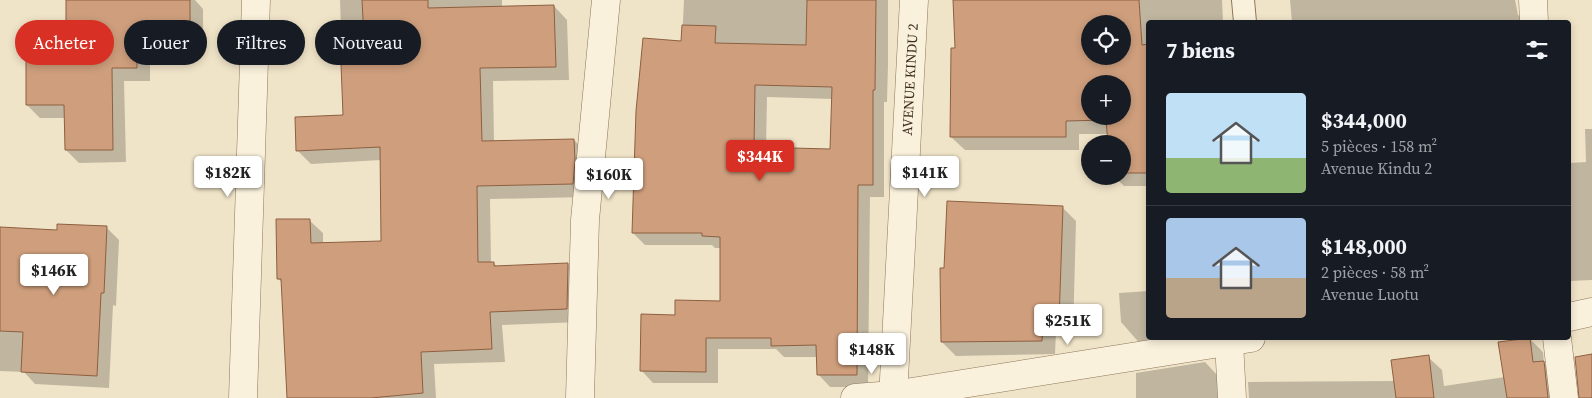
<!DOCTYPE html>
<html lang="fr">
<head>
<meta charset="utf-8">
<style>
  body { margin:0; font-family:"Source Serif 4",serif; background:#20242c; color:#f1f3f6; height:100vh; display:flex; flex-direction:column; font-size:19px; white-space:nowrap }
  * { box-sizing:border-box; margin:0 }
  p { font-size:16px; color:#9ea1a6 }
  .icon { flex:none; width:28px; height:28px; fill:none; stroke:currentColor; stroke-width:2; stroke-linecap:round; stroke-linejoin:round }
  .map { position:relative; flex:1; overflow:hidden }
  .drawer { position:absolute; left:1146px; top:20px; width:425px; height:320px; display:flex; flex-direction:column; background:#171b24; border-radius:5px; box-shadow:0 2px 8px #0003 }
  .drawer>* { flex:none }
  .top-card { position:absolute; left:15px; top:20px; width:475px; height:45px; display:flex; gap:10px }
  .controls { position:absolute; left:1081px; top:15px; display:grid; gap:10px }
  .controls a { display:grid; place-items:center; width:50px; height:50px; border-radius:50%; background:#171b24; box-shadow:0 2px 8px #0003; font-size:25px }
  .price { position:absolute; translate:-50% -42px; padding:0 11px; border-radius:5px; background:#fff; color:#222; font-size:16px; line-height:32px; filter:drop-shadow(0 1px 2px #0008) }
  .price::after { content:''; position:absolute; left:50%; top:30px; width:15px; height:11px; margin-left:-8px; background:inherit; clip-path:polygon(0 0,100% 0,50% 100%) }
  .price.active { background:#d93025; color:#fff }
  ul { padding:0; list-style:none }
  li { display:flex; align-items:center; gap:15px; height:125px; padding:0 20px }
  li+li { border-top:1px solid #363941 }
  li span { display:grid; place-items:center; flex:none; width:140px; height:100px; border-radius:5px; color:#555 }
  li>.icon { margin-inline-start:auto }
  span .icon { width:60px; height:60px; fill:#fffc; stroke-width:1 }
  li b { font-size:21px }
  h2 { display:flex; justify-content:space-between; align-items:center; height:60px; padding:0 20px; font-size:21px }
  .chip { padding:0 18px; border-radius:22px; background:#171b24; box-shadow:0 2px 8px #0003; font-size:18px; line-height:45px }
  .chip.active { background:#d93025; color:#fff }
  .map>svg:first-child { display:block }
  .shadow { fill:#0003; fill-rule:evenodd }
  .building { fill:#cf9f7d; stroke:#8d5f41; fill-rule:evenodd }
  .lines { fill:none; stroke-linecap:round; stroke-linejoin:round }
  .service-casing { stroke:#8d765c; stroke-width:24 }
  .minor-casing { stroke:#8d765c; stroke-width:29 }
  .service { stroke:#faf1dc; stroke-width:22 }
  .minor { stroke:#faf1dc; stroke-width:28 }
  .labels { text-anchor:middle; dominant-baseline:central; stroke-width:4; stroke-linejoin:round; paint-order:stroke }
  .street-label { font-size:14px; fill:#3d2e20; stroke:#f7eed8 }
</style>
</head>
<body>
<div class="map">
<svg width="1592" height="398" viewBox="0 0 1592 398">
  <rect width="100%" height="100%" fill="#f0e4c8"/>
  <path class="shadow" d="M68,0H195L203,9V46L150,45V81H124L126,162L79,163L66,150L65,118H40L27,105L67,60Z
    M340,0H502V7L554,6L567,20L569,80L493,81L494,142L574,140L587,153L586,197L490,199L491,263H494L497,267L568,264L581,278L580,322L502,325L505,362L434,364L436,398H288L283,283L278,279L309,220L323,233V244L382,242L381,160L311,164L297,150L344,116Z
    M684,0H888V66L887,102H884V197H870L868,387H830L818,374V357H784L776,349H718V383H653L641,370L676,316L722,302V248H715L712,245H645L633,233L682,42ZM767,97L833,99L831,151L766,149Z
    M954,0H1222L1223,22H1149V186H1124L1114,176H1122V144L1108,134H1079V150H965L951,137L956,49ZM1090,24H1122V56H1090ZM1090,84H1122V116H1090Z
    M1290,0H1515L1518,15L1522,18V22H1292Z
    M1585,129H1592V280L1569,281V163L1586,162Z
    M1063,208L1076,221L1073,334L1056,333L1055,354L956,356L942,342Z
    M106,227L119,240L116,306L113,305L109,388L35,384L24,372L0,371V228L58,231Z
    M1149,291V338H1216L1149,354L1121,322L1119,293Z
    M1530,339L1543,352L1544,363L1557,375L1559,398H1249L1248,382L1395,381L1428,357L1442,370L1444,386L1505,377Z
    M1205,362L1218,376L1228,398H1136V373Z"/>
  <path class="building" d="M66,0H190V33L137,32V68H112L113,150H65L64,105H26V59H66Z
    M362,0H428V8L554,5L556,67L480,68L482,141L574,139L575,161L573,184L477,186L478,262H494V266L568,263L567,309L490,312L492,349L421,352L423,393L371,398H287L281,279H277L276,219H310L311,243L381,241L380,147L296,151L295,117L343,115L340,39L364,38Z
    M807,0H876L875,90H873V185H858L857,375H817L816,345L771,346V338H706V372L640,371L641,314L675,315V300L720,301V237L702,236V233H632L636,111L643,38L681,41L682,25L716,26L715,43L806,45ZM755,85L832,87L830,149L754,147Z
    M953,0H1139L1142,45L1149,44V173H1122V144H1108L1106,120L1066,121V137H950L951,48H955ZM1090,24H1122V56H1090ZM1090,84H1122V116H1090Z
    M947,201L1063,206L1059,321L1043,320L1042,341L941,342L940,268H944Z
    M57,224L107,226L104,293H101L97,376L21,372L23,332L0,331V227L57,230Z
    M1530,338L1533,362L1544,361L1548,398H1507L1498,342Z
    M1592,354V398H1579L1575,357Z
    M1429,355L1434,398H1396L1391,360Z"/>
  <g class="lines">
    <defs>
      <path id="service" d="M1243,0L1245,22"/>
      <g id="minor">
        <path d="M1533,0L1534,22"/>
        <path d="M1569,317L1592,312"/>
        <path d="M1557,338L1564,398"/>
        <path d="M1229,342L1232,398"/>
        <path d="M243,398L256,0"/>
        <path d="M580,398L585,220L606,0"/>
        <path d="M855,398L893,395L1251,338"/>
        <path id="s1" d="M893,398L914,0"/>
      </g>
    </defs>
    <use href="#service" class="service-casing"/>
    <use href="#minor" class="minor-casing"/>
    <use href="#service" class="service"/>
    <use href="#minor" class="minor"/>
  </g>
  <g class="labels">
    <g class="street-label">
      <text stroke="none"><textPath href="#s1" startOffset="319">AVENUE KINDU 2</textPath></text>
    </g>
  </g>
</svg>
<div class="controls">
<a><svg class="icon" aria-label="locate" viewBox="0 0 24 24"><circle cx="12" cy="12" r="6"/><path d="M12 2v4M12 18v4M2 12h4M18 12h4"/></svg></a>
<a>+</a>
<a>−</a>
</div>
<b class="price active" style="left:760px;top:182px">$344K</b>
<b class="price" style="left:228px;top:198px">$182K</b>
<b class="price" style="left:925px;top:198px">$141K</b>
<b class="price" style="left:609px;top:200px">$160K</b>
<b class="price" style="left:54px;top:296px">$146K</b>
<b class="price" style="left:1068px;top:346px">$251K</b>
<b class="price" style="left:872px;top:375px">$148K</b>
<div class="top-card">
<a class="chip active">Acheter</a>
<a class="chip">Louer</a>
<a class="chip">Filtres</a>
<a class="chip">Nouveau</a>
</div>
<section class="drawer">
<h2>7 biens<svg class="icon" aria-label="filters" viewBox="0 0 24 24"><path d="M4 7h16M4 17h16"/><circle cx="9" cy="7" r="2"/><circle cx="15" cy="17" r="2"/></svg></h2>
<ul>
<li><span style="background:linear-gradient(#bfe0f5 65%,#8fb573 0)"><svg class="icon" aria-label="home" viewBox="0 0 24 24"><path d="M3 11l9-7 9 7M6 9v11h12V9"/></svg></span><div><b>$344,000</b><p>5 pièces · 158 m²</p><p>Avenue Kindu 2</p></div></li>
<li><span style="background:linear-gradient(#a9c7e8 60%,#b9a48a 0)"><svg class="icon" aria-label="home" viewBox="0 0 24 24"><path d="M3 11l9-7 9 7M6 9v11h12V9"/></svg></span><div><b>$148,000</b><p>2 pièces · 58 m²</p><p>Avenue Luotu</p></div></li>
</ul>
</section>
</div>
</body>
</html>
